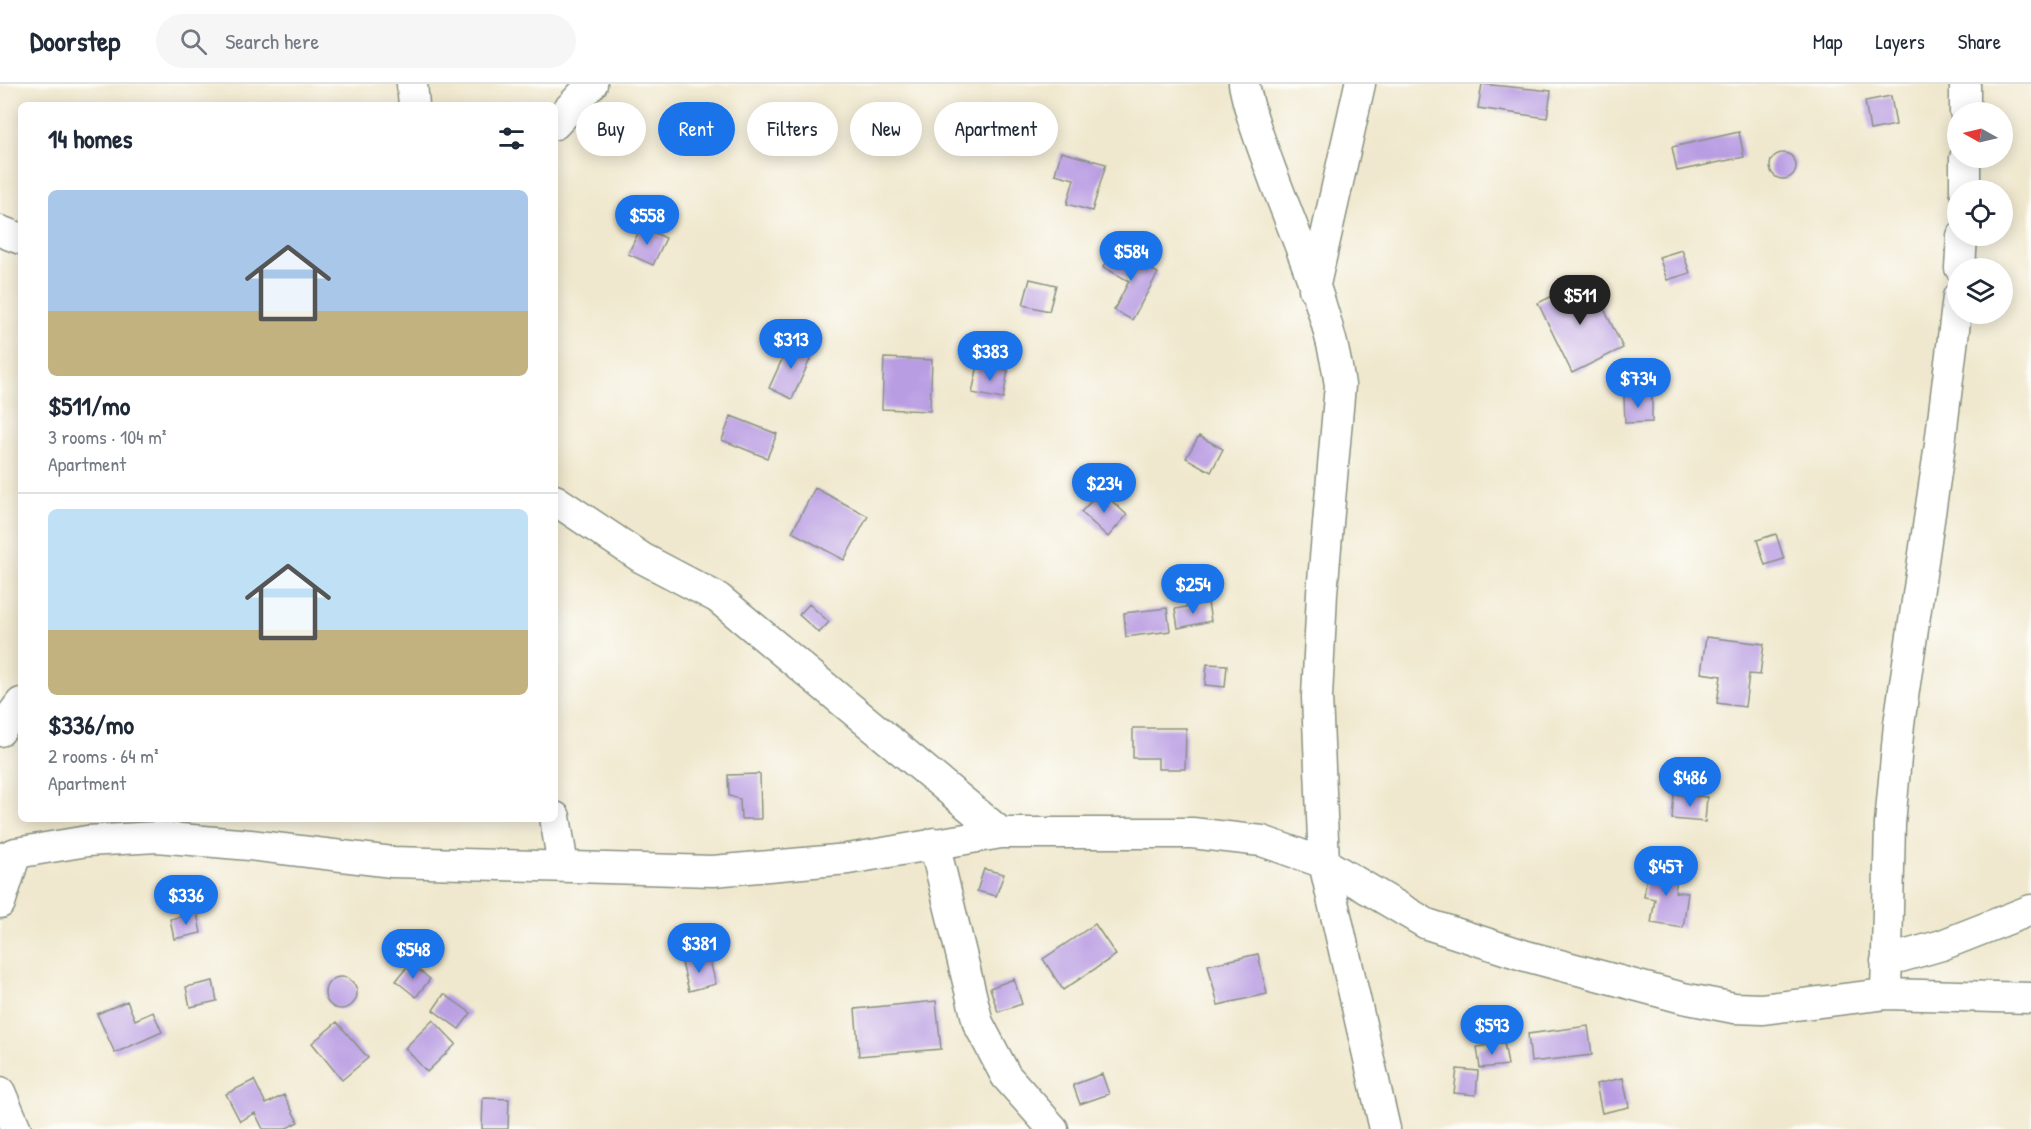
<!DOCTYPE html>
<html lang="en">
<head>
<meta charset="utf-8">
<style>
  body { margin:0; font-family:"Patrick Hand",sans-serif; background:#f6f6f7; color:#1f2937; height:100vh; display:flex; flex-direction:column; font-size:22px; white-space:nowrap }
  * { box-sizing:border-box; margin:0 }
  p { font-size:20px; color:#747a83 }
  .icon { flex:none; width:33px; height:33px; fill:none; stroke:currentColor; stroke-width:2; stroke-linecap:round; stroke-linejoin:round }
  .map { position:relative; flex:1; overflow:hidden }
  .drawer { position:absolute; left:18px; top:18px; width:540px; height:720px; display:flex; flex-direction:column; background:#fff; border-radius:9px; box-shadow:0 3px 15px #0003 }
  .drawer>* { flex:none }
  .hud { position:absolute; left:576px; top:18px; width:570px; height:54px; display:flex; gap:12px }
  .needle { width:39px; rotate:278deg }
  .fabs { position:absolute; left:1947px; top:18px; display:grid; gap:12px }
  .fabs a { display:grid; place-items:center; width:66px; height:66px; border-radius:50%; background:#fff; box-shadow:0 3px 15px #0003; font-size:30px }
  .price { position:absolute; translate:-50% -51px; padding:0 14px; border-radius:21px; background:#1a73e8; color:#fff; font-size:20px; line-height:39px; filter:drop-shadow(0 2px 3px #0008) }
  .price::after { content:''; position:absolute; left:50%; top:36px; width:18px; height:14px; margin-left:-9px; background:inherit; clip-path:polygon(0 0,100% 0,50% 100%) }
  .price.current { background:#222; color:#fff }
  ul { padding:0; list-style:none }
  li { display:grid; align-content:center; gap:12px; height:318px; padding:0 30px }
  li+li { border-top:2px solid #e0e1e3 }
  li span { display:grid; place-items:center; height:186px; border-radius:9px; color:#555 }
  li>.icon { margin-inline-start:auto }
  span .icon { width:108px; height:108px; fill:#fffc; stroke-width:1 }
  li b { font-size:26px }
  h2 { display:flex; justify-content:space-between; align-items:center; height:72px; padding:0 30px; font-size:26px }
  .chip { padding:0 21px; border-radius:27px; background:#fff; box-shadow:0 3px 15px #0003; font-size:21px; line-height:54px }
  .chip.current { background:#1a73e8; color:#fff }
  header { display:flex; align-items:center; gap:36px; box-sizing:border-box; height:84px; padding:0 30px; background:#fff; border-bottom:2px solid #e0e1e3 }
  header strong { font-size:28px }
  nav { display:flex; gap:33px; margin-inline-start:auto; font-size:21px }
  .search { width:420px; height:54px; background:#f6f6f7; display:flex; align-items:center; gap:15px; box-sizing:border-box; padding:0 21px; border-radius:33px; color:#747a83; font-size:22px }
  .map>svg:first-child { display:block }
  .building { fill:#b99de3 }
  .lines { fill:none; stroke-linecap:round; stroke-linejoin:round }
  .street-casing { stroke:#889281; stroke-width:33 }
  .street { stroke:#fff; stroke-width:30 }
</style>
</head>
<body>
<header>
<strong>Doorstep</strong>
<div class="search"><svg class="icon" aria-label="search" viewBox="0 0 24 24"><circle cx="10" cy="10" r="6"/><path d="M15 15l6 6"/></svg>Search here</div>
<nav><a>Map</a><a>Layers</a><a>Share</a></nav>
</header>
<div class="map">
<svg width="2031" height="1045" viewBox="0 0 2031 1045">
  <rect width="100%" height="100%" fill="#fdfcf7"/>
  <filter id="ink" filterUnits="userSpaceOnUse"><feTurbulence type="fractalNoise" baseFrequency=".0167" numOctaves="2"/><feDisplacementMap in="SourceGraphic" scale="12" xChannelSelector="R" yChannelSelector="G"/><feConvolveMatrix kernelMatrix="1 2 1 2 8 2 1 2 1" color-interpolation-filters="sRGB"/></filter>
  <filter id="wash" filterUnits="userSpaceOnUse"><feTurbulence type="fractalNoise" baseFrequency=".008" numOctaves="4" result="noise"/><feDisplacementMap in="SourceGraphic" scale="24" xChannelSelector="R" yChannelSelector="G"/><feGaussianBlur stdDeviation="1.35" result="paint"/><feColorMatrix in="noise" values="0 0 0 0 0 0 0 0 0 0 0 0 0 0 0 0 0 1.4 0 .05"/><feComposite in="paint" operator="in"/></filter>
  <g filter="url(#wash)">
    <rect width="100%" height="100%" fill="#f0e8ce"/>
    <g id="blocks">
      <path class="building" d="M1482,0L1551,7L1547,34L1478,24Z
        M1891,12L1896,41L1870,46L1865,17Z
        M1739,48L1744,73L1677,87L1672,63Z
        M1061,68L1106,80L1092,127L1067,120L1074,95L1055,90Z
        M1770 82a13 13 0 1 1 26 0a13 13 0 1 1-26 0Z
        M641,143L666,154L653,181L628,170Z
        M1113,165L1158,189L1132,236L1114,226L1129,197L1103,183Z
        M1682,166L1690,189L1667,196L1659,173Z
        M1589,194L1623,264L1572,289L1538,219Z
        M1030,195L1056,201L1049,227L1023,221Z
        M790,258L813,269L792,315L769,304Z
        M884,274L932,276L930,327L882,325Z
        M978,281L1008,286L1003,315L972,309Z
        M1652,311V338L1625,339L1624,312Z
        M731,332L777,350L767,374L722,356Z
        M1199,352L1223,365L1211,388L1186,374Z
        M815,404L868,432L844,476L792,448Z
        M1101,407L1127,431L1108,453L1081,428Z
        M1776,450L1784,475L1765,481L1757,456Z
        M1208,519L1211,537L1178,544L1175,525Z
        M809,520L829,538L819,549L799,531Z
        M1167,524L1170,547L1126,553L1124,529Z
        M1706,553L1764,560L1760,591L1749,590L1745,623L1717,619L1721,592L1701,589Z
        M1207,580L1227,581L1225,603L1205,601Z
        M1133,644H1186L1185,685H1158V674H1133Z
        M760,690L761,735H741L740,715L729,712L728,691Z
        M1674,710L1707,713L1705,738L1672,735Z
        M1648,782L1678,787L1675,808L1688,809L1683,844L1651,839L1655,815L1644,813Z
        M984,785L1004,790L996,812L977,807Z
        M197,829L201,849L174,855L170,835Z
        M1095,840L1116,871L1063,906L1043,875Z
        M1258,870L1267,910L1218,921L1208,881Z
        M709,873L716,900L689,907L682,879Z
        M410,879L430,895L416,913L396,897Z
        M325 909a16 16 0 1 1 32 0a16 16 0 1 1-32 0Z
        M1014,895L1022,920L998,928L990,904Z
        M213,897L217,917L190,923L186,903Z
        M444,910L471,929L459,945L433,926Z
        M127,917L135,936L153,928L162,948L115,969L97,930Z
        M936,917L941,965L859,972L855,925Z
        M433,936L456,960L427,988L405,964Z
        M337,938L368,974L342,996L312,959Z
        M1588,942L1592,971L1531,978L1528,950Z
        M1504,958L1508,981L1480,984L1477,963Z
        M1457,985L1478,987L1476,1011L1454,1009Z
        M1102,990L1109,1010L1080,1020L1073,1001Z
        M1623,994L1629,1023L1602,1029L1596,1000Z
        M254,996L266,1020L284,1011L298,1038L285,1045H263L255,1029L240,1037L226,1010Z
        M483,1014L509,1015L508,1045H482Z"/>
    </g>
  </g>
  <g filter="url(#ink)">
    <use href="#blocks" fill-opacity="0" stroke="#889281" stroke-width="1.5"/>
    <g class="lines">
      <defs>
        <path id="street" d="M412,0L414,21
          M1244,0C1250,31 1262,62 1273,92C1298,159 1330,229 1340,301L1322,509L1317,613L1324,779L1427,840L1526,872L1683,914L1734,924L1762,925L1886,910L2031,914
          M1965,0V28
          M555,40L592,0
          M1965,106V74
          M0,147L21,155
          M1960,184L1962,152
          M1314,205L1360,0
          M555,416L642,474L718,514L1001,749
          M0,647L21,619
          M555,733L563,782
          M934,759L978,939L1006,992L1053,1045
          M0,775L16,769L87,757L157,753L250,761L392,778L713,787L848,775L1001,749H1192L1262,757L1324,779L1385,1045
          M0,819L16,769
          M1886,877L1942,861L2031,826
          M1886,910L1890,740L1899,640L1939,368L1958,213
          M0,1008L16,1045"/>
      </defs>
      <use href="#street" class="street-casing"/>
      <use href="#street" class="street"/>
    </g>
  </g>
</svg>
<div class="fabs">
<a><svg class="needle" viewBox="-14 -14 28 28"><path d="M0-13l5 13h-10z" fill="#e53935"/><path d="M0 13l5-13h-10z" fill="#747a83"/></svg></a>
<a><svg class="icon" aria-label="locate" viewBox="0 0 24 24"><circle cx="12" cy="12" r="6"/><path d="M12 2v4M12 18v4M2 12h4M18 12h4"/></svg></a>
<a><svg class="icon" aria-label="layers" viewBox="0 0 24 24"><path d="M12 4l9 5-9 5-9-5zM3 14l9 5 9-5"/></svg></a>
</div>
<b class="price" style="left:647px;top:162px">$558</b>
<b class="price" style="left:1131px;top:198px">$584</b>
<b class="price current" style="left:1580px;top:242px">$511</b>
<b class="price" style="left:791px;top:286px">$313</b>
<b class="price" style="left:990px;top:298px">$383</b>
<b class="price" style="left:1638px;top:325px">$734</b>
<b class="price" style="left:1104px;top:430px">$234</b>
<b class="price" style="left:1193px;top:531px">$254</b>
<b class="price" style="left:1690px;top:724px">$486</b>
<b class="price" style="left:1666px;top:813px">$457</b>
<b class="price" style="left:186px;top:842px">$336</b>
<b class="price" style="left:699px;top:890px">$381</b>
<b class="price" style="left:413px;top:896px">$548</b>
<b class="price" style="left:1492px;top:972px">$593</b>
<div class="hud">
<a class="chip">Buy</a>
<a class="chip current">Rent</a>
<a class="chip">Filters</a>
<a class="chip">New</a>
<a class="chip">Apartment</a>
</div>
<section class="drawer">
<h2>14 homes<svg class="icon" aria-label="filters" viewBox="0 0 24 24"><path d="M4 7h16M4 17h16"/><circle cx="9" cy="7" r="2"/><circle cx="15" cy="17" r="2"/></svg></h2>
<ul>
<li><span style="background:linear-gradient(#a9c7e8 65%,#c2b280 0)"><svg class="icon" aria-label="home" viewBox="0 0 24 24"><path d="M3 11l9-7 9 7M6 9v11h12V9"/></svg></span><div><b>$511/mo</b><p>3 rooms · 104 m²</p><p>Apartment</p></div></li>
<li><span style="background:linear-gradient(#bfe0f5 65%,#c2b280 0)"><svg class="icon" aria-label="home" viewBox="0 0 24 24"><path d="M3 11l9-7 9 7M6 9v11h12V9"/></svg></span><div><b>$336/mo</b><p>2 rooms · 64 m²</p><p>Apartment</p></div></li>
</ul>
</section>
</div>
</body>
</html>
